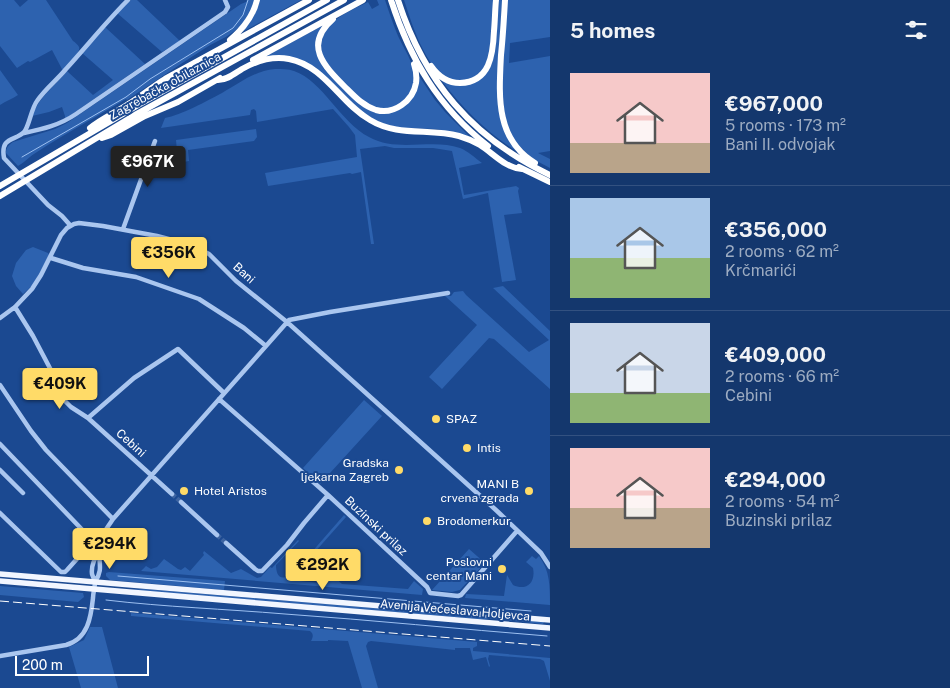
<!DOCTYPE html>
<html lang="en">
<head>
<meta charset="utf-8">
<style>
  body { margin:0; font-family:"Public Sans",sans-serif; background:#1d3f72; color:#f1f3f6; height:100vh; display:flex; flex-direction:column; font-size:19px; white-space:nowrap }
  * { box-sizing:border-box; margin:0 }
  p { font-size:16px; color:#9dacc2 }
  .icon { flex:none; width:28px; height:28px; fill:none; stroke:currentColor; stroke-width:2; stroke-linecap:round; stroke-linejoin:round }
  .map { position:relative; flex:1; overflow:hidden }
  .sheet { display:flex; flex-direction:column; background:#14376d; width:400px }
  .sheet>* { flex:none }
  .scale { position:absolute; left:15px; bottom:12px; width:134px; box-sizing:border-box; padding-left:5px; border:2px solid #fff; border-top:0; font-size:14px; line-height:18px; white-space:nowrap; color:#fff; -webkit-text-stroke:4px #1b4991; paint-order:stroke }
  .price { position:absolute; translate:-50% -42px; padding:0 11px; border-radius:5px; background:#ffdb68; color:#111; font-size:16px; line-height:32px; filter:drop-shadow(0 1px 2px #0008) }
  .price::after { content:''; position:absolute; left:50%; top:30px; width:15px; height:11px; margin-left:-8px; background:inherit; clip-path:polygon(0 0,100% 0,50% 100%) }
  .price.current { background:#222; color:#fff }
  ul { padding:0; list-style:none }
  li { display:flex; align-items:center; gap:15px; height:125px; padding:0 20px }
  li+li { border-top:1px solid #335180 }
  li span { display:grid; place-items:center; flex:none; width:140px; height:100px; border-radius:0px; color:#555 }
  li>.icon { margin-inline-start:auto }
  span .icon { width:60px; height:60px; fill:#fffc; stroke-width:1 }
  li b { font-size:21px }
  h2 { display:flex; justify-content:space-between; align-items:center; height:60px; padding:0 20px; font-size:21px }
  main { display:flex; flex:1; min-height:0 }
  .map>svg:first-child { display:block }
  .green { fill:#2d62af }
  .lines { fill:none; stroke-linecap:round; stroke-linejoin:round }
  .stream { stroke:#9dc0f1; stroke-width:1 }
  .minor-tunnel { stroke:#3d64a2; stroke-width:4.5; stroke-dasharray:4.5 2; stroke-linecap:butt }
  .minor { stroke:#aac6ef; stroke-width:4.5 }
  .major { stroke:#f2f6ff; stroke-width:5.5 }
  .highway { stroke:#fff; stroke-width:6 }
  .rail { stroke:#fff; stroke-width:1; stroke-dasharray:9 4; stroke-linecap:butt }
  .poi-dot { fill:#ffdb68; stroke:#1b4991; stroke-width:2 }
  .labels { text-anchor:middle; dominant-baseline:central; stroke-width:4; stroke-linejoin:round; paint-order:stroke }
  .street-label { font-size:12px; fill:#fff; stroke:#1b4991 }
  .poi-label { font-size:12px; fill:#fff; stroke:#1b4991; text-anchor:start }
</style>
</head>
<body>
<main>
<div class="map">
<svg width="550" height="688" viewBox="0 0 550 688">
  <rect width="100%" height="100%" fill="#1b4991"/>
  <path class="green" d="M0,0H14L20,7L28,0H46L73,41C75,42 78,45 79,47C81,53 67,66 63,71L52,50L30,62L28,61L17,68L0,46Z
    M131,0H137L180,41L162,52L117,13Z
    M247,0H254C252,11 245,22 237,29C228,37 217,41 207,47C180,64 154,82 127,100L126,99C96,117 66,133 37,152C30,156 25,162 18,166L6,153C6,147 9,145 13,142L55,129L67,123L241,4L246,2Z
    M260,0H301L242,32C251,23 256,13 260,0Z
    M377,0H385C389,12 393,24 398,36C404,49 415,64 414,79C413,99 392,114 373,107C360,102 327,68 322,55C320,47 322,35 327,29C336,16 354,9 368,2L372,9L379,5Z
    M404,0H494C493,15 494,36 491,50C488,62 482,73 472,78C432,96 413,26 404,0Z
    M499,0H502L497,94L513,147L516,151C487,132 463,109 442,81L459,85L489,69C497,57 497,16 499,0Z
    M507,0H550V37L510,43L509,63L550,56V151L538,153L550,159V168L531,158L514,140L505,119L502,87Z
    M322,26L318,56L320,62L324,69L360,105L371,111L400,109L419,76L435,100L446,113L470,137L437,129L397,128L376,121L358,109L315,67L264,57Z
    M105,27L145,64L65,119V116L62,107L49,112L32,116C39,97 55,86 67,71L93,95L113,80L82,53Z
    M275,69C282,69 288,69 294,71C323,81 340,122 369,137C398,153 432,138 460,148C468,151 475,158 482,163L459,168L464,195L516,186L519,188L518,191L522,213L504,215L516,280L502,282L488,193L463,199L452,151L433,148H394L385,146L360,149L374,244H371L361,172L352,174L350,173L268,186L265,173L357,157L355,135L349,127L333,109L257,122L256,111L254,109L251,110L250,115L161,128L165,118C181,115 207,101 222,93C240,83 254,71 275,69Z
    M0,70L18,95C12,99 6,101 0,105Z
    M256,129L257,137L254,141L188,150L189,161L178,163L176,140Z
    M33,247L48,253L49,255L34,284L23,294L16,286L12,276L16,263L26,250Z
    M503,286L550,331V389L494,339L489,338L442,389L429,377L477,325L445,296H451L454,292L463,291L466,295L529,352L549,340L493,288Z
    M364,400L382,416L320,484L303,468Z
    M344,515L346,517L290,580L320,583L332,575L342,584L408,589L414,581L423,589L422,595L141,571L146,566L151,569L157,567L164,559L178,569L181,570L185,567L190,571L204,555L203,553L204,551L231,573L241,569L257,578L261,577L270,567L272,568L298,540L299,541L276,565C276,573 279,581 288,576L290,577Z
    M469,549L485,563L460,590L452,592L432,590Z
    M532,556L536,559L539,556C550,571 550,586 550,605L465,598L466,594L504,596L507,575L513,585C526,591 536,583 533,568L526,562Z
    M109,572L225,581L224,590L110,580L106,576V573Z
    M0,586L83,593L84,597L78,602L0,595Z
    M144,589L544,622L543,624L494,619H479L127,590Z
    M131,613L477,642V646L473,648V651L550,658V681L544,661L540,659L489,655L488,659L490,666L489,667L486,657L473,660L470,648H455V650L371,641L368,642L366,646L378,688H362L348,641L328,640V641H311C313,637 314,634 310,631L131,616Z
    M90,627H102L118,688H81L69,647L84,640Z"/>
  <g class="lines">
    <path class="stream" d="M22,157L126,97L150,79L233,28L243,15L248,0
      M118,576L531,611
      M106,600C165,607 225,609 285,614C372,620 459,629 547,636"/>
    <path class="minor-tunnel" d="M172,494L181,502
      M217,535L226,543"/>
    <path class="minor" d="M24,133C43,129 60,125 76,114L225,12L228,7L225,0
      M70,225L62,216L48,205L4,158C0,136 16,141 24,132C29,127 31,109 37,101C45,89 57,80 66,69C87,46 106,22 128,0
      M123,229L155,141
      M51,258L83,268L136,277L199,299L244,328L266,346
      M15,307L33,336L53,374L64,400L71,407L88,418L172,494
      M0,318L15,307L32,289L41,275L61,235L67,228L74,224L79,223L103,226L157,236L180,242L201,250L209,254L236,281L287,322L497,511L541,553L550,567
      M0,385L31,431L46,450L113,519
      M219,399L328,495L427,587L430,593L458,596L461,595L517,531
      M88,418L134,378L178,349L224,393
      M0,444L93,541
      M0,470L23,493
      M181,502L217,535
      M0,513L61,572H65L67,570L93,541L100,543
      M226,543L255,569L258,571H262L287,545L304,523L328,495
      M95,582C103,570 99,564 99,551C98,539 107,528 113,519L289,320L330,312L448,293
      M0,656L66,645C88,639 91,617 93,598C93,593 95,587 95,582C94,579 93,577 92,574C91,566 94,559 99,552"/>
    <path class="major" d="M0,574L550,620
      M0,581L550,628"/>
    <path class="highway" d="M391,0C410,59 438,107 488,146
      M398,0C424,81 472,138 550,175
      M505,0C504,18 503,36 501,55C499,95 495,139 535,163
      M333,19C303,45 324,66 345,87C354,96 363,106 376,110C394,115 413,101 416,83C417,76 416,70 414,64
      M230,40C243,29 253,17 257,0
      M253,60L363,0
      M431,66C438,76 447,83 460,83C490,82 493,55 494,31C495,21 495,10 496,0
      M218,80C227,80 234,74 242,69C256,61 272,56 289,59C325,66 340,103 370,120C398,137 429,128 459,136C466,138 473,141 480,145C493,153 505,168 522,169
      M90,128C102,118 117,112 130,103C142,96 153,86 165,79L309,0
      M102,138L111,135L145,116L178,102L220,78
      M519,167L550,182
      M0,186L140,104L327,0
      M0,196L135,115L344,0"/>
    <path class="rail" d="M0,601L550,646"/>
  </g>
  <g class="poi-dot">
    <circle cx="436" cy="419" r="5"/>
    <circle cx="467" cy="448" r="5"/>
    <circle cx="399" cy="470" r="5"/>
    <circle cx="184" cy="491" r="5"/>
    <circle cx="529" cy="491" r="5"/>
    <circle cx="427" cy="521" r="5"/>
    <circle cx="502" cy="569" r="5"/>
  </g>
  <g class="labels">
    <g class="street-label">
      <text transform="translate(165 86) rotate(-29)">Zagrebačka obilaznica</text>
      <text transform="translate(244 273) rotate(42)">Bani</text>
      <text transform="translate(131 443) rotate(42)">Cebini</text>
      <text transform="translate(376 526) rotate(43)">Buzinski prilaz</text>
      <text transform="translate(455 610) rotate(5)">Avenija Većeslava Holjevca</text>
    </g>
    <g class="poi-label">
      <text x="446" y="419">SPAZ</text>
      <text x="477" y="448">Intis</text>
      <text x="389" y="463" text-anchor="end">Gradska<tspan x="389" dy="14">ljekarna Zagreb</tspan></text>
      <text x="519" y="484" text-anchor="end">MANI B<tspan x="519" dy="14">crvena zgrada</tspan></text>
      <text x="194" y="491">Hotel Aristos</text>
      <text x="437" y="521">Brodomerkur</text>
      <text x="492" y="562" text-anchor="end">Poslovni<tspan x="492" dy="14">centar Mani</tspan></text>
    </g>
  </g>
</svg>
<div class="scale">200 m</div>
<b class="price current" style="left:148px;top:188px">€967K</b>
<b class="price" style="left:169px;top:279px">€356K</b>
<b class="price" style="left:60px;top:410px">€409K</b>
<b class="price" style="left:110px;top:570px">€294K</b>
<b class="price" style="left:323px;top:591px">€292K</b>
</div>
<section class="sheet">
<h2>5 homes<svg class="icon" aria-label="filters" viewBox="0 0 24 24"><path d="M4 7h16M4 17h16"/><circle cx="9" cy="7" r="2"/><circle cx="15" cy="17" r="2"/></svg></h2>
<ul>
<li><span style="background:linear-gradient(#f6c9c9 70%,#b9a48a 0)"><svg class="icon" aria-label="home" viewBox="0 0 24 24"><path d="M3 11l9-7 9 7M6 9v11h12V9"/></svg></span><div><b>€967,000</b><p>5 rooms · 173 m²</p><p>Bani II. odvojak</p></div></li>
<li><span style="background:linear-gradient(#a9c7e8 60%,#8fb573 0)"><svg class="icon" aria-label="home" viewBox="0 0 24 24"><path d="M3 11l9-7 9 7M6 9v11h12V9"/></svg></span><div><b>€356,000</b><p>2 rooms · 62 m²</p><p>Krčmarići</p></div></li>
<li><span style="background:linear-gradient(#c9d6e8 70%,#8fb573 0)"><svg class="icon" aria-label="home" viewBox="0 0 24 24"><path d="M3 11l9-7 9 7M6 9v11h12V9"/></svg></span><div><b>€409,000</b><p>2 rooms · 66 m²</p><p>Cebini</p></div></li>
<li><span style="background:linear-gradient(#f6c9c9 60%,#b9a48a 0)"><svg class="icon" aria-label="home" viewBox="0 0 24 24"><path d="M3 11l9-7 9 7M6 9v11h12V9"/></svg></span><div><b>€294,000</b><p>2 rooms · 54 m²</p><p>Buzinski prilaz</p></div></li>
</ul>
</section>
</main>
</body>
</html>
